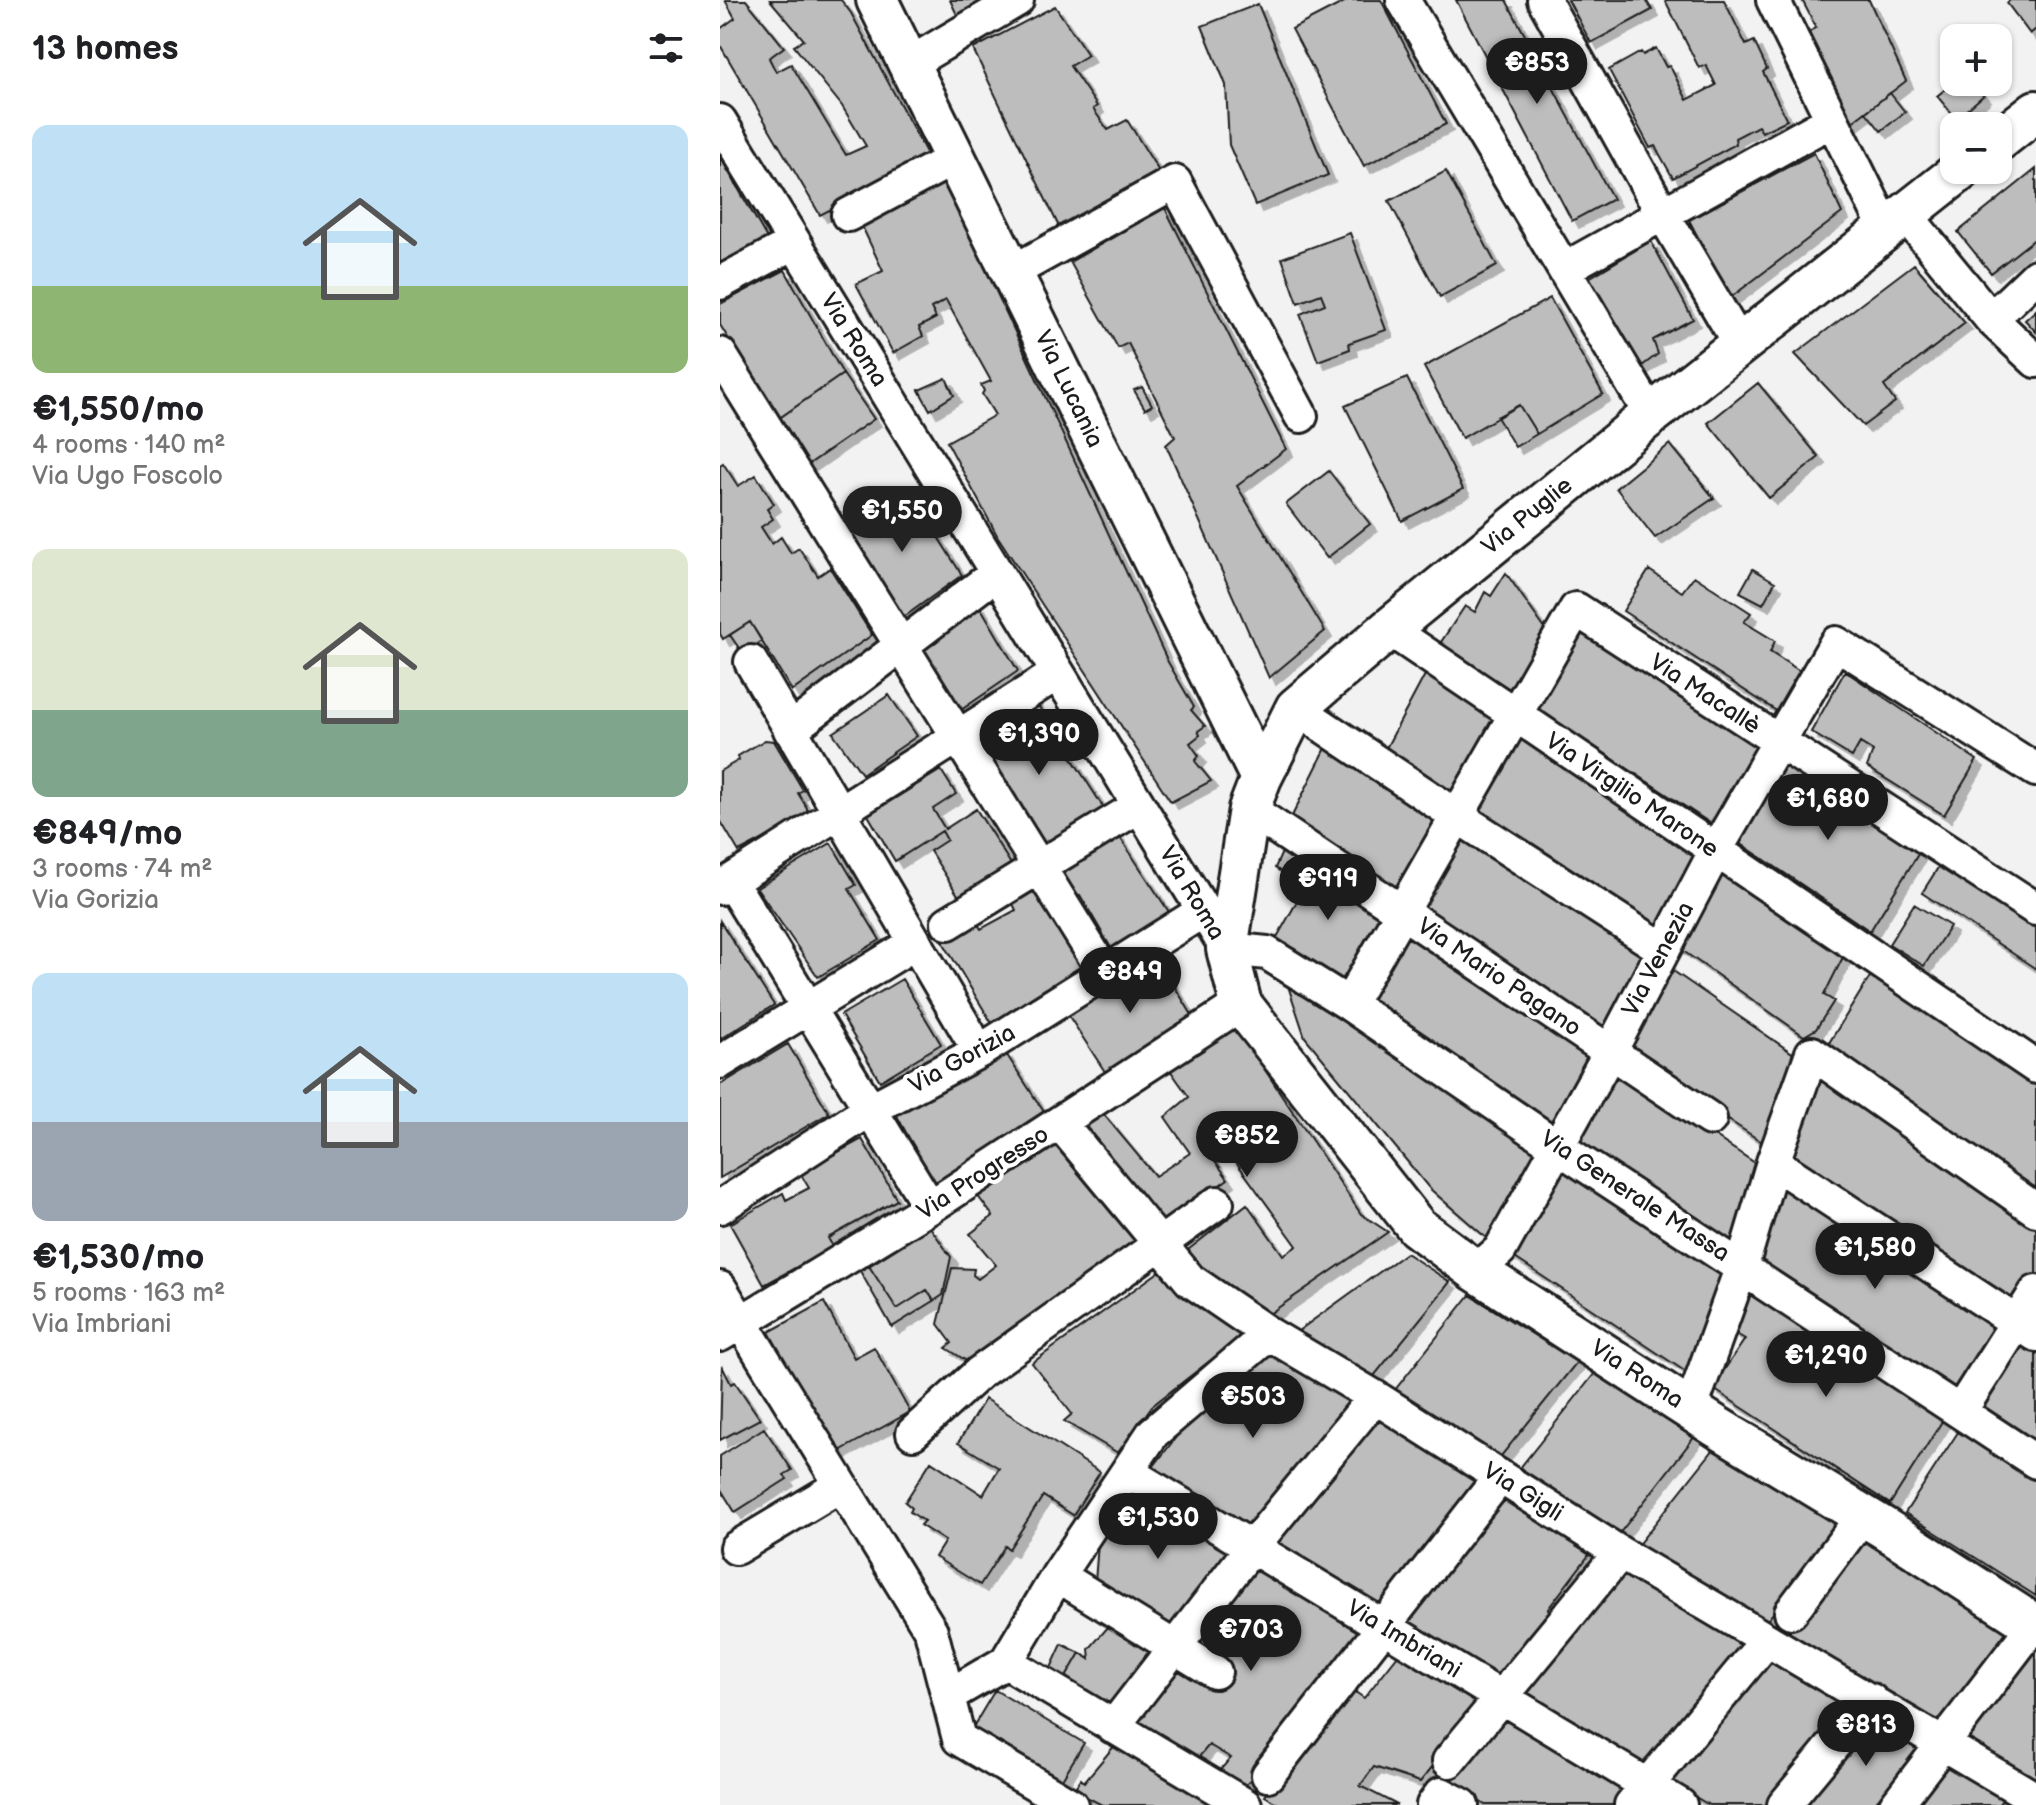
<!DOCTYPE html>
<html lang="en">
<head>
<meta charset="utf-8">
<style>
  body { margin:0; font-family:"Balsamiq Sans",sans-serif; background:#f6f6f6; color:#202124; height:100vh; display:flex; flex-direction:column; font-size:30px; white-space:nowrap }
  * { box-sizing:border-box; margin:0 }
  p { font-size:26px; color:#757577 }
  .icon { flex:none; width:44px; height:44px; fill:none; stroke:currentColor; stroke-width:2; stroke-linecap:round; stroke-linejoin:round }
  .map { position:relative; flex:1; overflow:hidden }
  .panel { display:flex; flex-direction:column; background:#fff; width:720px }
  .panel>* { flex:none }
  .tools { position:absolute; left:1220px; top:24px; display:grid; gap:16px }
  .tools a { display:grid; place-items:center; width:72px; height:72px; border-radius:16px; background:#fff; box-shadow:0 2px 6px #0004; font-size:40px }
  .price { position:absolute; translate:-50% -68px; padding:0 18px; border-radius:28px; background:#1c1c1c; color:#fff; font-size:26px; line-height:52px; filter:drop-shadow(0 2px 4px #0008) }
  .price::after { content:''; position:absolute; left:50%; top:48px; width:24px; height:18px; margin-left:-12px; background:inherit; clip-path:polygon(0 0,100% 0,50% 100%) }
  .price.active { background:#222; color:#fff }
  ul { padding:0; list-style:none }
  li { display:grid; align-content:center; gap:16px; height:424px; padding:0 32px }
  li span { display:grid; place-items:center; height:248px; border-radius:16px; color:#555 }
  li>.icon { margin-inline-start:auto }
  span .icon { width:144px; height:144px; fill:#fffc; stroke-width:1 }
  li b { font-size:34px }
  h2 { display:flex; justify-content:space-between; align-items:center; height:96px; padding:0 32px; font-size:34px }
  main { display:flex; flex:1; min-height:0 }
  .map>svg:first-child { display:block }
  .building { fill:#bdbdbd; stroke:#1c1c1c; stroke-width:2; filter:url(#shadow) }
  .lines { fill:none; stroke-linecap:round; stroke-linejoin:round }
  .minor-casing { stroke:#1c1c1c; stroke-width:38 }
  .tertiary-casing { stroke:#1c1c1c; stroke-width:46 }
  .minor { stroke:#fff; stroke-width:32 }
  .tertiary { stroke:#fff; stroke-width:40 }
  .labels { text-anchor:middle; dominant-baseline:central; stroke-width:8; stroke-linejoin:round; paint-order:stroke }
  .street-label { font-size:24px; fill:#1c1c1c; stroke:#fff }
</style>
</head>
<body>
<main>
<section class="panel">
<h2>13 homes<svg class="icon" aria-label="filters" viewBox="0 0 24 24"><path d="M4 7h16M4 17h16"/><circle cx="9" cy="7" r="2"/><circle cx="15" cy="17" r="2"/></svg></h2>
<ul>
<li><span style="background:linear-gradient(#bfe0f5 65%,#8fb573 0)"><svg class="icon" aria-label="home" viewBox="0 0 24 24"><path d="M3 11l9-7 9 7M6 9v11h12V9"/></svg></span><div><b>€1,550/mo</b><p>4 rooms · 140 m²</p><p>Via Ugo Foscolo</p></div></li>
<li><span style="background:linear-gradient(#dfe7d0 65%,#7fa58c 0)"><svg class="icon" aria-label="home" viewBox="0 0 24 24"><path d="M3 11l9-7 9 7M6 9v11h12V9"/></svg></span><div><b>€849/mo</b><p>3 rooms · 74 m²</p><p>Via Gorizia</p></div></li>
<li><span style="background:linear-gradient(#bfe0f5 60%,#9aa5b1 0)"><svg class="icon" aria-label="home" viewBox="0 0 24 24"><path d="M3 11l9-7 9 7M6 9v11h12V9"/></svg></span><div><b>€1,530/mo</b><p>5 rooms · 163 m²</p><p>Via Imbriani</p></div></li>
</ul>
</section>
<div class="map">
<svg width="1316" height="1805" viewBox="0 0 1316 1805">
  <defs>
    <filter id="shadow"><feDropShadow dx="7" dy="7" stdDeviation="0" flood-color="#0004"/></filter>
  </defs>
  <rect width="100%" height="100%" fill="#f2f2f2"/>
  <filter id="ink" filterUnits="userSpaceOnUse"><feTurbulence type="fractalNoise" baseFrequency=".0125" numOctaves="2"/><feDisplacementMap in="SourceGraphic" scale="16" xChannelSelector="R" yChannelSelector="G"/><feConvolveMatrix kernelMatrix="1 2 1 2 8 2 1 2 1" color-interpolation-filters="sRGB"/></filter>
  <g filter="url(#ink)">
    <path class="building" d="M5,0H26L64,47L49,58L56,72L71,64L126,155L146,146L122,106L74,46L84,40L50,0H121L131,13L209,158L100,215L0,45V29L15,18Z
      M230,0H269L239,19Z
      M628,0H661L726,124L644,166L572,29Z
      M736,0H786L893,199L852,221Z
      M848,0H926L932,10L871,43Z
      M945,0H1004L1026,45L1034,41L1047,69L1043,72L1067,120L1042,132L1038,126L1015,138L1016,144L953,178L935,146L930,148L889,70L921,52L923,55L936,48L946,67L950,66L967,100L996,85L986,65L979,68Z
      M1082,0H1149L1186,81L1126,127L1081,39L1096,27Z
      M1290,0H1316V29L1310,34L1287,3Z
      M538,4L608,175L535,205L509,145L506,85L482,26Z
      M335,6L368,55L350,66L377,106L373,109L388,130L407,120L440,173L341,231L253,49Z
      M1234,82H1253L1264,95L1236,119L1217,96Z
      M1170,93L1185,112L1161,131L1146,112Z
      M1094,153L1122,213L1010,298L969,220Z
      M0,157L48,240L0,269Z
      M1316,169V238L1271,273L1238,232Z
      M726,171L777,266L720,297L669,201Z
      M226,183L448,662L474,707L471,710L485,726L478,731L480,735L470,743L479,756L475,761L491,781L451,802L278,537L227,442L275,415L262,394L264,391L261,385L271,381L226,300L211,308L216,318L199,327L203,336L173,353L136,284L163,271L140,222Z
      M445,208L566,449L517,486L605,631L549,678L446,445L455,437L408,343L398,348L350,262Z
      M630,233L666,330L629,343L630,349L598,361L580,314L605,304L601,294L578,303L562,258Z
      M931,241L973,319L933,340L938,354L910,375L859,284Z
      M1194,264L1245,323L1164,386L1175,402L1143,426L1075,354Z
      M65,270L123,374L58,419L0,325V304Z
      M830,298L883,394L817,434L799,405L742,438L704,367Z
      M1316,310V332L1305,320Z
      M123,374L154,419L89,464L58,419Z
      M226,378L234,395L210,410L199,390Z
      M687,378L743,489L682,521L625,406Z
      M1038,383L1099,457L1049,498L988,423Z
      M422,387L432,405L425,409L414,390Z
      M799,405L817,434L795,447L777,417Z
      M950,444L994,498L935,538L896,488Z
      M3,463L18,486L36,475L54,504L47,509L53,519L41,527L52,544L61,537L71,553L79,548L98,576L110,568L152,635L72,691L30,622L3,639L0,634V465Z
      M609,471L650,524L607,558L566,504Z
      M165,492L180,517L199,507L242,575L181,619L122,523Z
      M1033,569L1055,582L1043,604L1020,592Z
      M929,570L962,592L974,576L1031,613L1024,622L1055,641L1050,652L1080,671L1058,712L903,611Z
      M786,573L832,639L803,697L719,645L745,606L755,612L765,592L771,596Z
      M258,603L298,671L238,712L197,645Z
      M30,622L42,641L23,654L10,635Z
      M864,626L1044,739L996,827L816,708Z
      M1125,671L1257,760L1224,815L1147,767L1153,751L1140,743L1132,757L1091,732Z
      M706,673L780,723L738,799L665,750Z
      M169,695L197,736L142,774L113,733Z
      M314,699L387,813L322,853L253,741Z
      M803,736L980,857L937,935L756,813Z
      M45,740L54,741L83,790L78,793L87,808L86,817L19,852L0,820V771L19,760L18,756Z
      M610,740L728,819L680,898L569,822Z
      M1061,753L1205,843L1150,931L1014,839Z
      M221,770L236,794L213,809L225,829L256,809L294,869L243,903L210,851L227,840L222,831L175,861L148,815Z
      M746,831L930,953L885,1042L697,911Z
      M397,833L453,918L394,953L360,895L352,898L334,874Z
      M111,843L136,885L129,889L160,940L98,977L37,888Z
      M566,843L669,918L629,990L559,947L556,939L585,887L555,868Z
      M1226,855L1316,917V969L1202,893Z
      M999,869L1125,953L1104,995L1114,1001L1096,1029L1084,1036L956,946Z
      M312,886L367,968L273,1025L223,942L256,921L261,929L296,910L290,898Z
      M1194,904L1230,926L1204,966L1169,944Z
      M0,921L54,1005L0,1039Z
      M687,930L872,1056L832,1132L644,1005Z
      M434,953L477,1023L389,1078L343,1007Z
      M946,966L1078,1057L1048,1146L901,1049Z
      M1153,972L1316,1080V1194L1104,1051Z
      M182,979L221,1044L160,1081L121,1015Z
      M567,983L824,1150L771,1242L709,1188L585,1037Z
      M515,1025L641,1214L668,1232L546,1316L478,1275L464,1253L527,1204L563,1255L577,1246L495,1133L483,1144L508,1179L442,1226L361,1123L381,1111L435,1176L470,1153L445,1117L469,1097L450,1070Z
      M68,1044L109,1113L0,1178V1085Z
      M285,1052L326,1115L216,1188L176,1114Z
      M891,1068L1041,1167L1013,1252L851,1143Z
      M1098,1072L1316,1219V1274L1294,1309L1068,1161Z
      M142,1139L177,1200L108,1238L113,1247L44,1285L10,1224L63,1193L66,1200L89,1188L80,1173Z
      M334,1144L418,1245L253,1365L226,1348L232,1343L218,1324L232,1268L254,1269L253,1275L258,1279L276,1265L250,1234L273,1216L257,1195Z
      M840,1163L1007,1274L972,1376L789,1254Z
      M1061,1181L1287,1325L1237,1396L1034,1265Z
      M210,1227L231,1257L223,1295L214,1301L207,1290L177,1309L149,1266Z
      M686,1253L730,1282L650,1381L574,1334Z
      M149,1266L177,1309L207,1290L214,1301L172,1327L140,1271Z
      M440,1271L523,1335L432,1406L398,1453L344,1421L352,1414L312,1363Z
      M1028,1287L1226,1415L1170,1504L992,1388L1025,1339L1011,1331Z
      M750,1295L857,1362L777,1461L671,1395Z
      M104,1302L134,1358L154,1347L190,1412L116,1453L49,1332Z
      M1301,1338L1316,1348V1454L1254,1411Z
      M550,1352L634,1404L532,1532L431,1470L482,1403Z
      M2,1366L11,1384L15,1382L40,1419L0,1440Z
      M875,1373L975,1436L899,1534L796,1473Z
      M265,1399L380,1472L353,1515L323,1496L289,1549L285,1546L260,1585L215,1557L225,1541L200,1525L204,1521L190,1512L192,1508L185,1502L211,1461L263,1495L279,1468L238,1443Z
      M653,1416L761,1484L661,1609L552,1544Z
      M1242,1426L1316,1473V1596L1185,1513Z
      M44,1428L72,1470L64,1475L67,1479L15,1512L0,1488V1456Z
      M994,1449L1121,1526L1046,1622L917,1546Z
      M782,1492L872,1551L828,1609L836,1614L781,1683L681,1624Z
      M418,1494L515,1551L454,1630L375,1582L378,1543Z
      M1142,1540L1291,1634L1217,1724L1066,1635Z
      M537,1562L649,1631L525,1786L500,1770L511,1758L489,1745L478,1758L412,1718Z
      M902,1568L1028,1644L924,1768L799,1693Z
      M394,1620L441,1648L392,1706L345,1679L360,1653L370,1659L369,1649Z
      M342,1644L360,1653L345,1679L330,1670Z
      M1313,1651L1316,1653V1782L1244,1739Z
      M678,1655L764,1703L700,1782L654,1767L640,1786L677,1805H560L545,1796L631,1689L644,1698Z
      M1048,1655L1134,1707L1054,1805H989L947,1780Z
      M275,1690L364,1743L339,1784L250,1732Z
      M784,1714L910,1788L896,1805H765L726,1779Z
      M1153,1718L1202,1748L1153,1805H1082Z
      M395,1745L494,1805H382L353,1790L361,1779L364,1782Z
      M1224,1761L1284,1798L1278,1805H1189Z"/>
    <g class="lines">
      <defs>
        <path id="minor" d="M683,0L931,415
          M824,0L943,214L1020,345
          M1053,0L1166,229
          M189,64L297,0
          M0,121L507,949L547,953L629,1004L838,1147L1316,1462
          M1185,214L1271,319L1316,361
          M128,215L235,158
          M844,269L1112,120
          M292,272L455,182L581,416
          M0,283L74,243
          M1271,319L1316,276
          M0,354L385,973
          M669,629L1316,1067
          M31,662L249,1034
          M576,708L737,816L943,949
          M70,730L277,573
          M529,809L990,1119
          M11,882L210,1207
          M0,888L338,673
          M228,923L419,806
          M629,1004L856,609L1316,909
          M0,1062L195,943
          M340,1123L470,1280L549,1334L655,1397L900,1553L1316,1799
          M1053,1162L1316,1335
          M0,1207L151,1109L260,1051L483,911
          M756,1271L780,1250L890,1052L996,850L1116,643L1316,770
          M0,1288L211,1631L239,1739L351,1805
          M0,1335L210,1207L521,1004
          M971,1408L1022,1266L1053,1162L1092,1053L1316,1210
          M1241,1410L1316,1292
          M193,1433L259,1373L497,1203
          M409,1473L960,1805
          M16,1548L121,1485
          M355,1586L495,1672
          M1071,1612L1142,1517
          M286,1662L525,1805
          M228,1696L286,1662L338,1575L433,1433L549,1334
          M393,1727L532,1547L655,1397
          M729,1761L900,1553
          M548,1775L780,1477
          M713,1805L721,1794L742,1805
          M911,1805L1047,1640
          M1064,1805L1151,1700
          M1176,1805L1314,1625"/>
        <path id="tertiary" d="M157,0L541,778
          M1278,141L1316,111
          M1241,170L931,415L669,629L576,708L541,778L529,809L507,949L521,1004L697,1227L756,1271L997,1427L1164,1528L1316,1626"/>
      </defs>
      <use href="#minor" class="minor-casing"/>
      <use href="#tertiary" class="tertiary-casing"/>
      <use href="#minor" class="minor"/>
      <use href="#tertiary" class="tertiary"/>
    </g>
  </g>
  <g class="labels">
    <g class="street-label">
      <text transform="translate(134 340) rotate(58)">Via Roma</text>
      <text transform="translate(349 389) rotate(64)">Via Lucania</text>
      <text transform="translate(807 516) rotate(-39)">Via Puglie</text>
      <text transform="translate(985 694) rotate(33)">Via Macallè</text>
      <text transform="translate(912 795) rotate(34)">Via Virgilio Marone</text>
      <text transform="translate(472 893) rotate(59)">Via Roma</text>
      <text transform="translate(938 959) rotate(-62)">Via Venezia</text>
      <text transform="translate(779 977) rotate(34)">Via Mario Pagano</text>
      <text transform="translate(242 1059) rotate(-29)">Via Gorizia</text>
      <text transform="translate(263 1173) rotate(-33)">Via Progresso</text>
      <text transform="translate(915 1196) rotate(33)">Via Generale Massa</text>
      <text transform="translate(917 1374) rotate(33)">Via Roma</text>
      <text transform="translate(803 1492) rotate(32)">Via Gigli</text>
      <text transform="translate(684 1639) rotate(31)">Via Imbriani</text>
    </g>
  </g>
</svg>
<div class="tools">
<a>+</a>
<a>−</a>
</div>
<b class="price" style="left:817px;top:106px">€853</b>
<b class="price active" style="left:182px;top:554px">€1,550</b>
<b class="price" style="left:319px;top:777px">€1,390</b>
<b class="price" style="left:1108px;top:842px">€1,680</b>
<b class="price" style="left:608px;top:922px">€919</b>
<b class="price" style="left:410px;top:1015px">€849</b>
<b class="price" style="left:527px;top:1179px">€852</b>
<b class="price" style="left:1155px;top:1291px">€1,580</b>
<b class="price" style="left:1106px;top:1399px">€1,290</b>
<b class="price" style="left:533px;top:1440px">€503</b>
<b class="price" style="left:438px;top:1561px">€1,530</b>
<b class="price" style="left:531px;top:1673px">€703</b>
<b class="price" style="left:1146px;top:1768px">€813</b>
</div>
</main>
</body>
</html>
